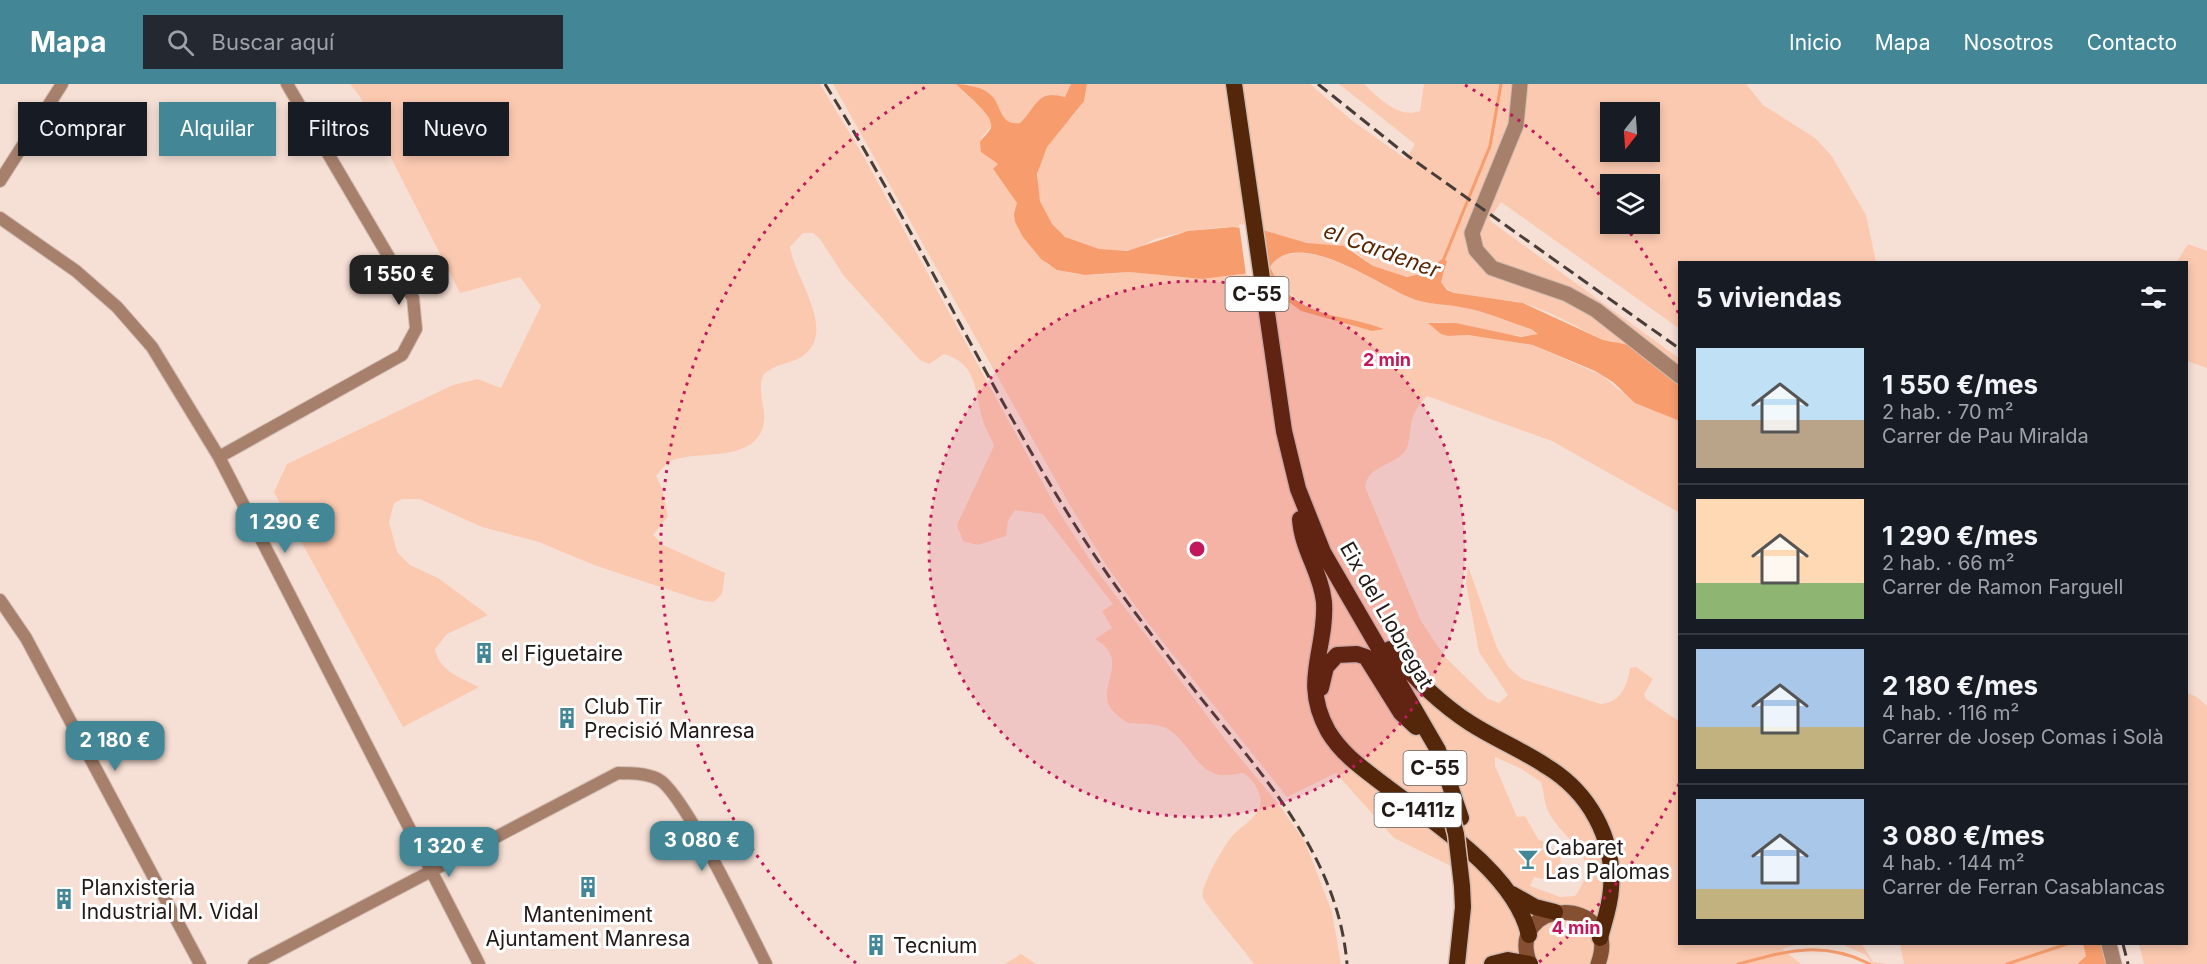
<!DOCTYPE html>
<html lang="es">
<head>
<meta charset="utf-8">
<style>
  body { margin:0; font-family:Inter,sans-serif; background:#242831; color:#f1f3f6; height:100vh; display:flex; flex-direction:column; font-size:22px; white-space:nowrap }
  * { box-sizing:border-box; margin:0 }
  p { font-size:20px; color:#9ea1a6 }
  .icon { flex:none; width:33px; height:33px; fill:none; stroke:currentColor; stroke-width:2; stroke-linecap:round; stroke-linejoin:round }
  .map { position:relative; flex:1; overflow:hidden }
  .drawer { position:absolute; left:1678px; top:177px; width:510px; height:684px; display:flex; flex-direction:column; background:#171b24; border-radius:0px; box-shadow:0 3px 9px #0003 }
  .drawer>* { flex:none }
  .guide { position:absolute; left:18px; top:18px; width:570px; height:54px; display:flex; gap:12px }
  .needle { width:39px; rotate:197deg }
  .buttons { position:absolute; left:1600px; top:18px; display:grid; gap:12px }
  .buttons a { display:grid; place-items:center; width:60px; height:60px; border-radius:0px; background:#171b24; box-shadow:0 3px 9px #0003; font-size:30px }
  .price { position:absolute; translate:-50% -51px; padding:0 14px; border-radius:12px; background:#438796; color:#fff; font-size:20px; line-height:39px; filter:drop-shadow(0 2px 3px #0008) }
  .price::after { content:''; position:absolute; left:50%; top:36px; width:18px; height:14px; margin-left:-9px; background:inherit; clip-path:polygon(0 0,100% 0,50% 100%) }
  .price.selected { background:#222; color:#fff }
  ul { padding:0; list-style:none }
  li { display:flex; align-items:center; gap:18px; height:150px; padding:0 18px }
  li+li { border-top:2px solid #363941 }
  li span { display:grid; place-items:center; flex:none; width:168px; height:120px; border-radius:0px; color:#555 }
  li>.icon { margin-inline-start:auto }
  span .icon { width:72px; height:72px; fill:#fffc; stroke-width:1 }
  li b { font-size:26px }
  h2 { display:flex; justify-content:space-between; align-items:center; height:72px; padding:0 18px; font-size:26px }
  .tag { padding:0 21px; border-radius:0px; background:#171b24; box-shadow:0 3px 9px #0003; font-size:21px; line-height:54px }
  .tag.selected { background:#438796; color:#fff }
  header { display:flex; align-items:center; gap:36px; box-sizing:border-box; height:84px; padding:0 30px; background:#438796; color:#fff }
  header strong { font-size:28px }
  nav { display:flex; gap:33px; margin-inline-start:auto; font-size:21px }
  .search { width:420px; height:54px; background:#242831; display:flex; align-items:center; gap:15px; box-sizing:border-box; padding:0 21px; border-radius:0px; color:#9ea1a6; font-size:22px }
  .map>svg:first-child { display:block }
  .green { fill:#fbc9b0; fill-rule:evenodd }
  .water { fill:#f79d6d }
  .pier { fill:#f6dfd4 }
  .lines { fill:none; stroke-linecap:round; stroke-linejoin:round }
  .stream { stroke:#f79d6d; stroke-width:3 }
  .minor-casing { stroke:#d0bcb2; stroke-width:14 }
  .tertiary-casing { stroke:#d0bcb2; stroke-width:17 }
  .secondary-casing { stroke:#d0bcb2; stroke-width:17 }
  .trunk-casing { stroke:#d0bcb2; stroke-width:19 }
  .minor { stroke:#a7806c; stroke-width:12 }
  .tertiary { stroke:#a7806c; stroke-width:15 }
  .secondary { stroke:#854f32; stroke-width:15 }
  .trunk { stroke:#54260a; stroke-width:16 }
  .rail { stroke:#483d38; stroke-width:3; stroke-dasharray:12 6; stroke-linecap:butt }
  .trunk-bridge-casing { stroke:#d0bcb2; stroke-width:19; stroke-linecap:butt }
  .trunk-bridge { stroke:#54260a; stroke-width:16 }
  .ring { fill:none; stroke:#c2185b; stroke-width:3; stroke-dasharray:3 6 }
  .labels { text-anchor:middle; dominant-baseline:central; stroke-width:6; stroke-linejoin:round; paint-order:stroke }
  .shield { fill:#fff; stroke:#645f5c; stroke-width:1.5 }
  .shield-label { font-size:20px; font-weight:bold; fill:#221a16 }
  .street-label { font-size:21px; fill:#221a16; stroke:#fff }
  .poi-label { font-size:21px; fill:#221a16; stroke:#fff; text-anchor:start }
  .water-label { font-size:22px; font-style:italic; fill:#5b2400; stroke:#fff }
  .centre { fill:#c2185b; stroke:#fff; stroke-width:3 }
  .ring-label { font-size:18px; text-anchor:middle; font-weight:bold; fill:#c2185b; stroke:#fff; stroke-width:6; stroke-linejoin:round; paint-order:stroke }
</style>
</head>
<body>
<header>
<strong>Mapa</strong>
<div class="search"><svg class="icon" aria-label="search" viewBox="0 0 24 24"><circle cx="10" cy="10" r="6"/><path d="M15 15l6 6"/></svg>Buscar aquí</div>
<nav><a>Inicio</a><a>Mapa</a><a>Nosotros</a><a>Contacto</a></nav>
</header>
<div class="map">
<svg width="2207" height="880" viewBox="0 0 2207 880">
  <rect width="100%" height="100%" fill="#f6dfd4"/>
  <path class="green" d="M350,0H820L865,75L1057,425L1097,487L1227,658L1280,722L1305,758L1332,828L1341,880H1254C1246,868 1205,821 1203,813C1200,802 1225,760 1233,751C1241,743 1254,735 1259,725C1265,713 1253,694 1243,689C1235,690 1226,692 1219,691C1194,685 1187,654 1166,644C1154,639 1141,640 1128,639C1121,635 1111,627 1108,619C1101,597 1129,575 1095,555L1112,544L1102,527L1113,520L1043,430L1015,426L1008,437L1006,452L977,461L963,457L957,441L994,362C992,355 988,350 986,344C973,315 982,281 944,270L929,280L920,276L844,192L820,155L813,149H803L790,163C794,193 837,246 804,271C791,281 777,278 763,291C756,310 769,328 762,346C748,380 691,365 669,378C664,381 660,388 656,392L662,405L668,432L653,451L663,461L725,489L722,510L714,518L703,517L594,481L539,458L482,443L420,415H402L394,419L389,438L397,468L410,481L438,494L488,531L447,550L435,565C439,587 461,594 479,603L403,643L274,408L287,380L453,301L478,295L501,304L541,222L520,193L460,209L359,11Z
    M833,0H956C968,14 986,23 992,41L982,53L981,68L998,80L993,86L1017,119L1023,153L1048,181L1075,190L1094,191L1129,188L1202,195L1250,189L1266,195L1301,227L1372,247L1376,242C1334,232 1291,226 1270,183C1298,141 1383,205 1416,216C1432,221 1448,220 1465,224C1487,228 1509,238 1531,245L1538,250C1511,259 1464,234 1428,239L1448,252L1467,251L1533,261L1603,292L1619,306L1680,337V429L1552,357L1427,312C1421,319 1414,327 1412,336C1409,346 1411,359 1405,367C1392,383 1368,381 1365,403L1421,537L1445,573L1488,615L1499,619L1508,611L1479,568L1466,499L1468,482L1497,564L1509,584L1522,595L1601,620C1620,619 1628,601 1630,584L1636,583L1653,595L1644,610L1646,615L1680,638V860H1798L1782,865L1801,880H1449C1455,847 1456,815 1451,782L1394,754L1336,689L1287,713L1147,538L1106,481L1068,418ZM1495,673L1520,684L1541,698C1544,708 1544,720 1549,729C1566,760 1605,771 1575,812L1560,813L1530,802L1534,793C1549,798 1564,793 1560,774L1550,761L1538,755L1525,732L1517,733L1495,682Z
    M969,0H1071L1065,13C1037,5 1038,21 1020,39C999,42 1003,23 991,11C986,6 976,4 969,0Z
    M1087,0H1310L1350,35L1406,75L1415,60L1339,0H1364C1379,14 1398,35 1420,27L1424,0H1746L1763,21L1815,54L1831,71L1866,131L1876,178H1680V245L1501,118L1489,136L1680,275V303L1613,257L1603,256C1578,244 1551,227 1523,219C1498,212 1458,221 1441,198L1445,186L1442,175C1417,195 1403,198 1373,182C1365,177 1359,169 1351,166C1336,159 1321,162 1306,159C1282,154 1261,145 1236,143C1213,142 1177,149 1155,155C1148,158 1143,163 1135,165C1109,171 1068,163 1052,140C1036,117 1032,88 1047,63C1060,40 1085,28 1087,0ZM1611,28H1650V68H1611ZM1611,100H1650V140H1611Z
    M2188,160L2207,167V284L2187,277V178H2177Z
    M2187,609L2197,613L2207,622V880H2144L2139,860H2187Z
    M1841,860H1862L1873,878L1887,880H1873L1866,871Z
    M1900,860H2083L2086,872L2076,880H1904Z
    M1021,870L1036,880H1005Z"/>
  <path class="water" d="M956,0C966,0 984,3 992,12C1002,23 1000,42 1020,39C1038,21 1037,5 1065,13L1071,0H1087L1084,17L1047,63L1037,90L1040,117L1052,140L1065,153L1099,165L1127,167L1188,147L1233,143L1266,147L1307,159L1344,162L1373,182L1407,193L1424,189L1442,175L1447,177L1441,198L1447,206L1454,209L1523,219L1603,256L1629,261L1654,278L1680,303V337L1635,319L1613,298L1595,287L1533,261L1468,251L1448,252L1441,250L1428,239H1456L1521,253L1538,250L1531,245C1509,238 1487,228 1465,224C1448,220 1432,221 1416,216C1383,205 1298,140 1270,183C1295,236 1339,228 1384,245L1372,247L1301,227L1285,215L1266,195L1250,189L1202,195L1129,188L1085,191L1057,186L1041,175L1023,153L1015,138L1014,130L1017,119L993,85L998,80L981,68L980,58C983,53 990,48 991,43C994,31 964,9 956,0Z
    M2083,860H2103L2106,880H2077L2086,872Z"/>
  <path class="pier" d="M1239,140L1261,143L1258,194L1246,191Z"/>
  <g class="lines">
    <path class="stream" d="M1443,177L1490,62L1501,0
      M1738,880C1787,867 1822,856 1870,880
      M2007,880L2067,860"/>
    <defs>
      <path id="minor" d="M0,97L62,0
        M0,134L76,187L117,223L152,263L219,373L479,880
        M219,373L402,271L416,245L413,214L287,0
        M0,516L26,554L200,880
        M254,880L618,689C631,689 645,689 658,695C684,708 749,847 766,880"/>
      <path id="tertiary" d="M1520,0L1516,41L1472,149L1476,166L1492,184L1567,210L1596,226L1680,292
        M2109,860L2114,880"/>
      <path id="secondary" d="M1530,880C1503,813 1624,810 1598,880"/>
      <path id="trunk" d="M1234,0L1284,347L1298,405L1323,468L1438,666L1461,734
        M1300,435C1302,466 1321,488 1324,518C1327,566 1300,597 1328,647C1342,671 1365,686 1387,703C1435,739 1515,790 1529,851
        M1390,565C1413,593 1439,619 1470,639C1495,655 1522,666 1546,682C1589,708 1615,754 1611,805C1610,822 1604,838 1600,854
        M1321,604L1326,583L1337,571L1357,570L1366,573L1401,629L1416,643
        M1512,810L1535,823L1555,828
        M1457,880L1463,823L1462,802
        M1492,880L1508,876L1530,880"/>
    </defs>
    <use href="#minor" class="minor-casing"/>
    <use href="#tertiary" class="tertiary-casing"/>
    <use href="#secondary" class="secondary-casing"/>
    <use href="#trunk" class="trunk-casing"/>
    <use href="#minor" class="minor"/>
    <use href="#tertiary" class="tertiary"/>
    <use href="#secondary" class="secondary"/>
    <use href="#trunk" class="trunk"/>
    <path class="rail" d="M825,0C914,143 985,298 1075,441C1113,502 1156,557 1200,613C1264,693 1338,773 1347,880
      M1318,0L1408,72L1680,265
      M2123,860L2128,880"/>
    <defs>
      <path id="trunk-bridge" d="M1450,727L1456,750L1462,802"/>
    </defs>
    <use href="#trunk-bridge" class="trunk-bridge-casing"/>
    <use href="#trunk-bridge" class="trunk-bridge"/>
  </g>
  <circle cx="1197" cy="465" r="268" fill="#c2185b" fill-opacity=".12"/>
  <g class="ring">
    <circle cx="1197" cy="465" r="268"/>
    <path d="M1679 700A536 536 0 0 1 1538 879M856 879A536 536 0 0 1 929 1M1465 1A536 536 0 0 1 1611 124M1625 142A536 536 0 0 1 1679 230"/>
  </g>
  <defs>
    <symbol id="building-bare" viewBox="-9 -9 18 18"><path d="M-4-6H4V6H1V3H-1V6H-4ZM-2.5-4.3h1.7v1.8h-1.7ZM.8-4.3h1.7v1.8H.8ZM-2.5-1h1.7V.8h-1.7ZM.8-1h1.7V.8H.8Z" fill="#438796" stroke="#fff" stroke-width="2.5" paint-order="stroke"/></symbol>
    <symbol id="bar-bare" viewBox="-9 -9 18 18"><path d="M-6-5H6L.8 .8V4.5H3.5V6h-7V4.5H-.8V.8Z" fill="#438796" stroke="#fff" stroke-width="2.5" paint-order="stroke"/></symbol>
  </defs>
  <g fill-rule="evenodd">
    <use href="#building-bare" x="469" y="554" width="30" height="30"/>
    <use href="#building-bare" x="552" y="619" width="30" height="30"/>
    <use href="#bar-bare" x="1513" y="760" width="30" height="30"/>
    <use href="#building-bare" x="573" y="788" width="30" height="30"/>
    <use href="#building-bare" x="49" y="800" width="30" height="30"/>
    <use href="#building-bare" x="861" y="846" width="30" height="30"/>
  </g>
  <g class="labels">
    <g class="shield">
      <rect x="1225.5" y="193" width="63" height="34" rx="4.5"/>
      <rect x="1403.5" y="667" width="63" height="34" rx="4.5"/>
      <rect x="1374.5" y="709" width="87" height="34" rx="4.5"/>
    </g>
    <g class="shield-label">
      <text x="1257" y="210">C-55</text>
      <text x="1435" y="684">C-55</text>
      <text x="1418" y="726">C-1411z</text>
    </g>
    <g class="street-label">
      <text transform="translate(1387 531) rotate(60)">Eix del Llobregat</text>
    </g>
    <g class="poi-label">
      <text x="501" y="569">el Figuetaire</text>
      <text x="584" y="622">Club Tir<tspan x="584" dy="24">Precisió Manresa</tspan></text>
      <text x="1545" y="763">Cabaret<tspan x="1545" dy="24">Las Palomas</tspan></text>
      <text x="81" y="803">Planxisteria<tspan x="81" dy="24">Industrial M. Vidal</tspan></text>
      <text x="588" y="830" text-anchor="middle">Manteniment<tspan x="588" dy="24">Ajuntament Manresa</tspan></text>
      <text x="893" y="861">Tecnium</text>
    </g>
    <g class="water-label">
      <text transform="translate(1382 166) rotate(20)">el Cardener</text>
    </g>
  </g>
  <circle cx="1197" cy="465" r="9" class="centre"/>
  <g class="ring-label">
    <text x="1387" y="282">2 min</text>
    <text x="1576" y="850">4 min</text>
  </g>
</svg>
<div class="buttons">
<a><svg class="needle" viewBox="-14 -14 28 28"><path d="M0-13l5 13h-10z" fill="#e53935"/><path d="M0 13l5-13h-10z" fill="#9ea1a6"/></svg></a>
<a><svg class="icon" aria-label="layers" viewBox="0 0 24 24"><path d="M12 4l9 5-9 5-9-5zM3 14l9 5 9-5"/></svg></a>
</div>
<b class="price selected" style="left:399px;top:222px">1 550 €</b>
<b class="price" style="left:285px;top:470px">1 290 €</b>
<b class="price" style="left:115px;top:688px">2 180 €</b>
<b class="price" style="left:702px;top:788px">3 080 €</b>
<b class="price" style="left:449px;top:794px">1 320 €</b>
<div class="guide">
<a class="tag">Comprar</a>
<a class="tag selected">Alquilar</a>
<a class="tag">Filtros</a>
<a class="tag">Nuevo</a>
</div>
<section class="drawer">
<h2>5 viviendas<svg class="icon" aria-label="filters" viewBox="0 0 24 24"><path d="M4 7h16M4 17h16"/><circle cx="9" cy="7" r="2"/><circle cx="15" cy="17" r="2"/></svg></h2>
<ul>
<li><span style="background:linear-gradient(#bfe0f5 60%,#b9a48a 0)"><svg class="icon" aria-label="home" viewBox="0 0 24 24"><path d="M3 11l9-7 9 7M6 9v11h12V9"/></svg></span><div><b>1 550 €/mes</b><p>2 hab. · 70 m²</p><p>Carrer de Pau Miralda</p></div></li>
<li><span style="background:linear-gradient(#ffd9b3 70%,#8fb573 0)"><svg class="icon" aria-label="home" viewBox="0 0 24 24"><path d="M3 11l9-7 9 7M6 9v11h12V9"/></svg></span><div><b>1 290 €/mes</b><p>2 hab. · 66 m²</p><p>Carrer de Ramon Farguell</p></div></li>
<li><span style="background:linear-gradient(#a9c7e8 65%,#c2b280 0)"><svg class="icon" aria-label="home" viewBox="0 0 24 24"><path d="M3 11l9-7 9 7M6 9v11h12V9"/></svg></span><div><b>2 180 €/mes</b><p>4 hab. · 116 m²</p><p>Carrer de Josep Comas i Solà</p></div></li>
<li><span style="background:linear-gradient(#a9c7e8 75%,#c2b280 0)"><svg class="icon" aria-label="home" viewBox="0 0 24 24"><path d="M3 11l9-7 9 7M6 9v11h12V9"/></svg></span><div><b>3 080 €/mes</b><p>4 hab. · 144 m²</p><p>Carrer de Ferran Casablancas</p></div></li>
</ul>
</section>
</div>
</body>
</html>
